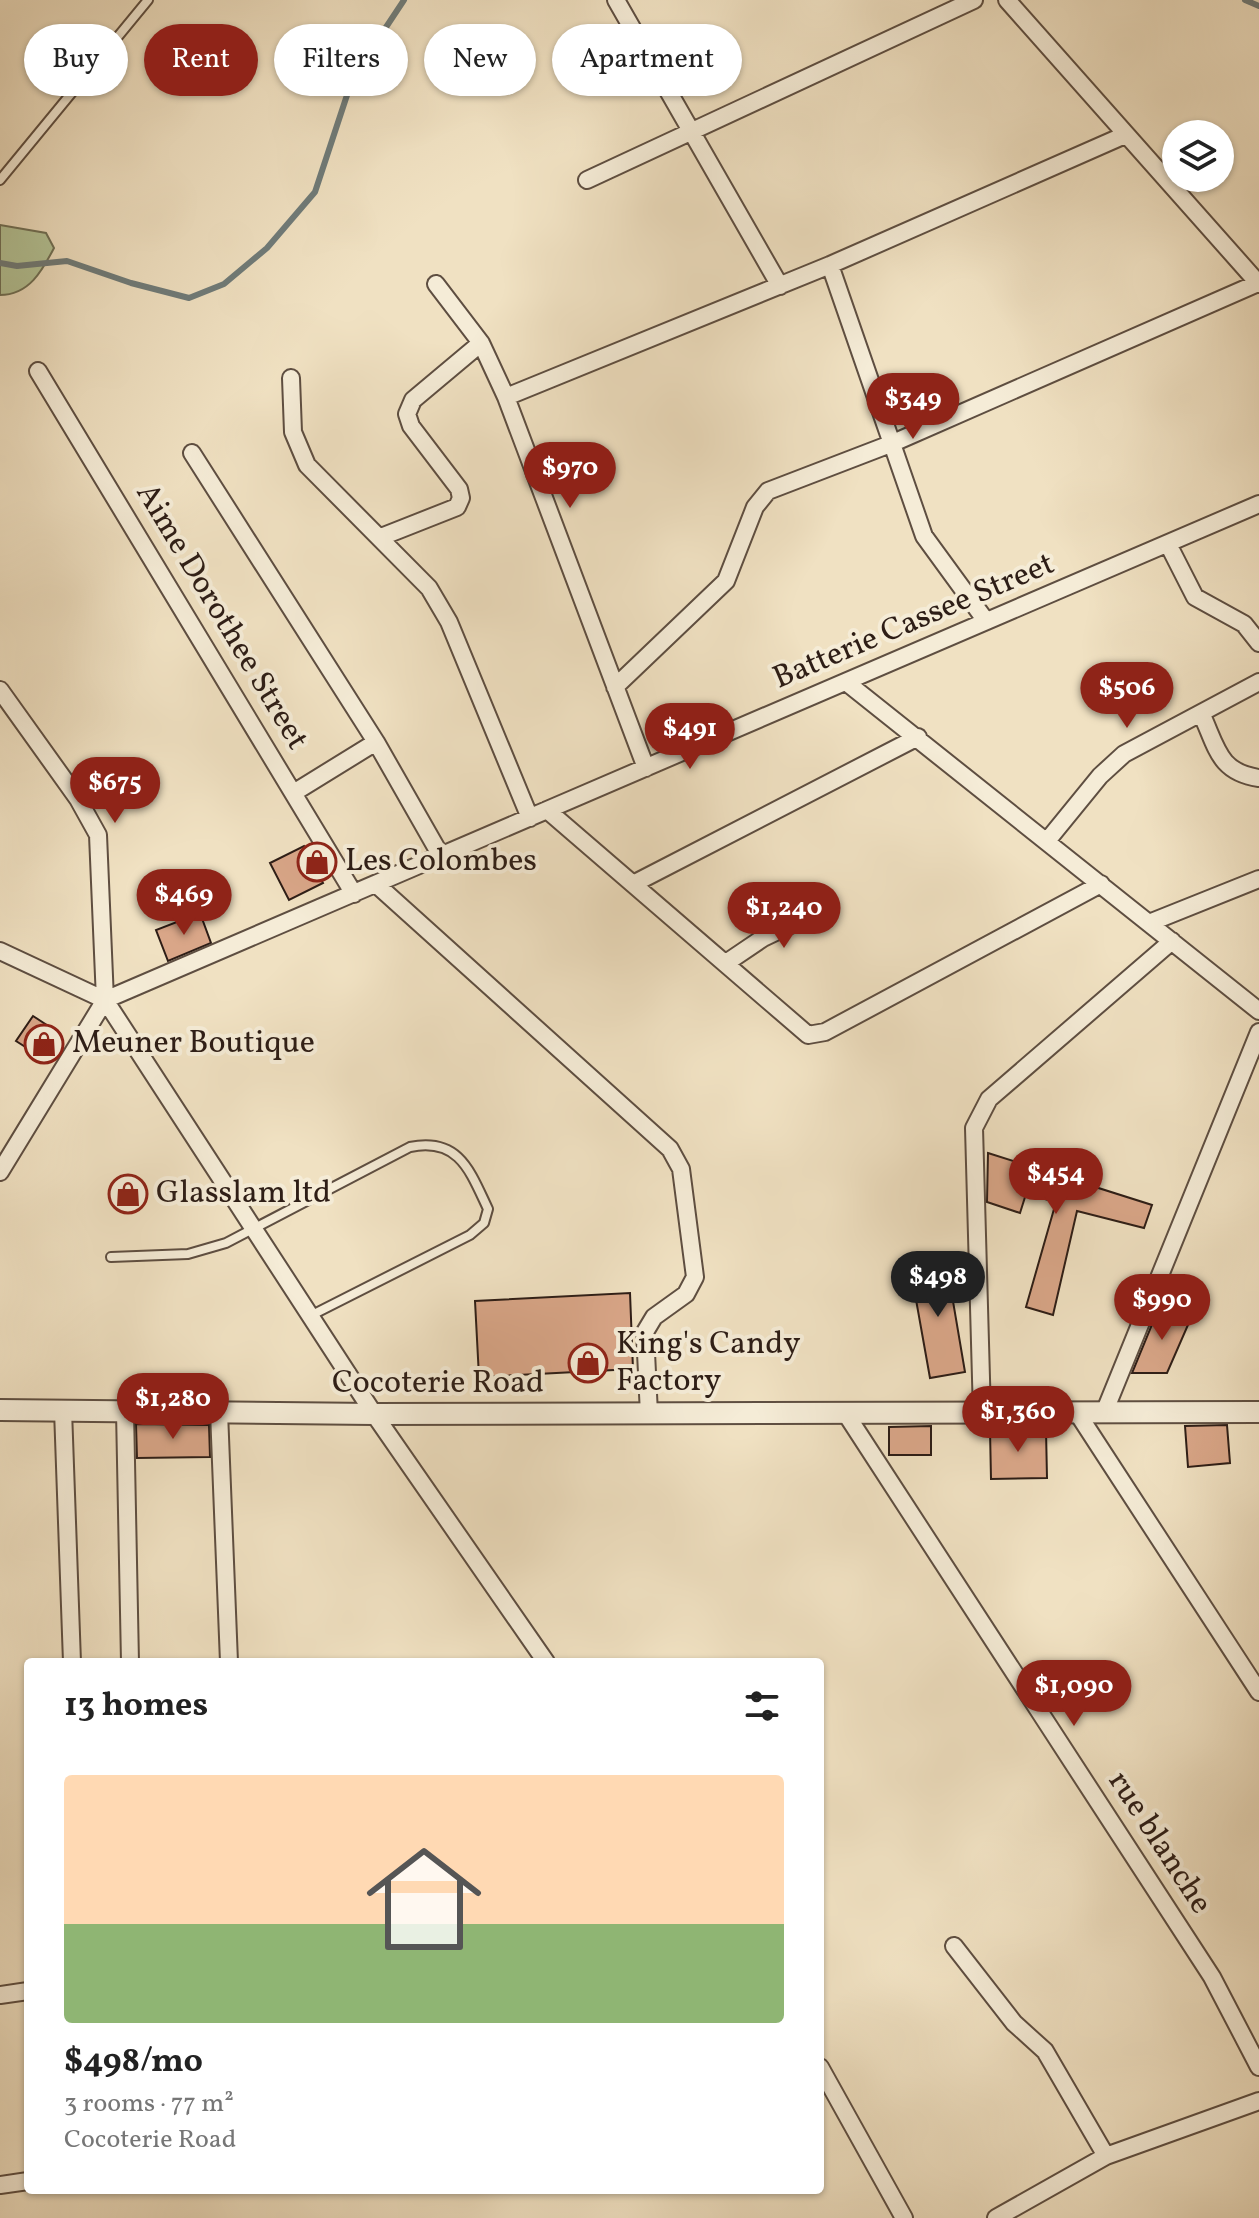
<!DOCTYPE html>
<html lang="en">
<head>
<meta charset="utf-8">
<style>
  body { margin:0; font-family:Vollkorn,serif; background:#f2f2f2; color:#222; height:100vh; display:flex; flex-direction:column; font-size:30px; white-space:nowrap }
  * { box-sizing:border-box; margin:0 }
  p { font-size:26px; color:#767676 }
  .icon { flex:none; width:44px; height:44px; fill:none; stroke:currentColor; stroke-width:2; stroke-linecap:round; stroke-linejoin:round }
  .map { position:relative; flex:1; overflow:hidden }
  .sheet { position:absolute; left:24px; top:1658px; width:800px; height:536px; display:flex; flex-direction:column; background:#fff; border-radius:8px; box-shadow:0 2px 6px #0004 }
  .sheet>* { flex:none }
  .top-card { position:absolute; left:24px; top:24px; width:800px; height:72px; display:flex; gap:16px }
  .controls { position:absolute; left:1162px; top:120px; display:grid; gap:16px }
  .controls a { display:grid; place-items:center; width:72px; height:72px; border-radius:50%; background:#fff; box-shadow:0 2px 6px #0004; font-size:40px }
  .price { position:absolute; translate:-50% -68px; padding:0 18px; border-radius:28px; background:#8f2418; color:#fff; font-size:26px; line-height:52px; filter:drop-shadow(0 2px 4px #0008) }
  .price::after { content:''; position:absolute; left:50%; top:48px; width:24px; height:18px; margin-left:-12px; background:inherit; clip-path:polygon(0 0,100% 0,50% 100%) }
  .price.current { background:#222; color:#fff }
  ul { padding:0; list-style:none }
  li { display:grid; align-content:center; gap:16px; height:424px; padding:0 40px }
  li+li { border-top:2px solid #e0e0e0 }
  li span { display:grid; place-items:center; height:248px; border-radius:8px; color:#555 }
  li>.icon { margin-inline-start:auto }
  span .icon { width:144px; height:144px; fill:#fffc; stroke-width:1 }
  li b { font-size:34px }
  h2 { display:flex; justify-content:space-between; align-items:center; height:96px; padding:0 40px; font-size:34px }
  .pill { padding:0 28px; border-radius:36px; background:#fff; box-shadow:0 2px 6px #0004; font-size:28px; line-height:72px }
  .pill.current { background:#8f2418; color:#fff }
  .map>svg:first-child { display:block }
  .green { fill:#b4c497; stroke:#707056; stroke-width:2 }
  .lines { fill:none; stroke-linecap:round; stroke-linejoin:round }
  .stream { stroke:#707c7a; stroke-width:6 }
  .building { fill:#d9a688; stroke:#2d1d16; stroke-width:2 }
  .service-casing { stroke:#5e4e41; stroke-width:12 }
  .minor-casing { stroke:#5e4e41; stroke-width:20 }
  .tertiary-casing { stroke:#5e4e41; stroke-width:24 }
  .service { stroke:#f5ecd7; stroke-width:8 }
  .minor { stroke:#f5ecd7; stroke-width:16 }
  .tertiary { stroke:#f5ecd7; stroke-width:20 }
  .labels { text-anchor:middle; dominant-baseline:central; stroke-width:8; stroke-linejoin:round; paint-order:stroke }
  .street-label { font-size:32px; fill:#2d1d16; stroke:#f5ecd7 }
  .poi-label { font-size:32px; fill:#2d1d16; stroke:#f5ecd7; text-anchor:start }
</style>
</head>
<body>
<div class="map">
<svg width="1259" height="2218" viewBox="0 0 1259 2218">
  <rect width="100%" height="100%" fill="#f0e1c2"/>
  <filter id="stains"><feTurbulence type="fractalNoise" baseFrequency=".0025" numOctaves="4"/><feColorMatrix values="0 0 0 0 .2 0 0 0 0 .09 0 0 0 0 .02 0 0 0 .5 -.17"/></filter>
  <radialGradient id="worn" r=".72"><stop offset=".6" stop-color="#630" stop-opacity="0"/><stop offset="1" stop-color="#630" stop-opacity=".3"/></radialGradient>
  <path class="green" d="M0,225L46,233L54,248C42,271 29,295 0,295Z"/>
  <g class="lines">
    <path class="stream" d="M1245,0L1259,6
      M0,263L17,266L67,261L131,283L189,298L224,284L267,248L315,192L353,77L404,0"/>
  </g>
  <path class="building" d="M304,846L323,883L289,900L270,863Z
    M200,913L211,943L168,961L156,930Z
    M33,1016L59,1033L43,1058L16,1041Z
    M988,1153L1152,1205L1144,1228L1077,1211L1053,1315L1026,1307L1056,1202L1026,1194L1020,1213L987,1202Z
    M946,1260L965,1372L930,1378L910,1266Z
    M630,1293L633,1369L479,1377L475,1301Z
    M1160,1305L1191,1318L1167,1373H1132Z
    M136,1424L209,1425L210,1457L137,1458Z
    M1227,1425L1230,1463L1188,1467L1185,1426Z
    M931,1426V1455H889V1427Z
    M990,1430H1046L1047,1478L991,1479Z"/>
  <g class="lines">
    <defs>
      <path id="service" d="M0,180L148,0
        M111,1257L188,1254L226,1243L410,1147C459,1137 470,1171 488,1209L484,1223L470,1235L310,1316"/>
      <path id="minor" d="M616,0L780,286
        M1007,0L1259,284
        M587,180L974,0
        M830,265L924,536L986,621
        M436,284L481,343L506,397L646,768
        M38,371L354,894
        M291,378L293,432L307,465L429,588L449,622L530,818
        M506,397L830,265L1125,135
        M192,453L376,742L295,792
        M381,537L457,507L461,498L459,489L411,426L407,414L413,400L481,343
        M1168,544L1195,597L1244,624L1259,643
        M846,682L1259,1011
        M615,687L726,581L755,507L768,491L893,443L1258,283
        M0,690L78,799L98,835L105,1000
        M1201,713C1217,747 1218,772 1259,778
        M376,742L441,856
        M547,810L808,1035L825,1032L1101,884
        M1047,841L1100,776L1124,754L1259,682
        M635,883L918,737
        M376,884L670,1149L681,1169L695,1277L686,1294L654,1317L645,1332L649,1414
        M1149,923L1259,879
        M0,951L105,1000
        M726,963L763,938L826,908
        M105,1000L1259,504
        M105,1000L374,1414L546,1662
        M0,1172L105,1000
        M63,1410L72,1662
        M125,1411L130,1662
        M219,1412L229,1662
        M1104,1413L1259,1032
        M846,1414L1212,1977L1259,2067
        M982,1414L974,1128L989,1099L1172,941
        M1078,1414L1259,1692
        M954,1946L1014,2023L1045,2051L1106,2156
        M0,1995L28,1991
        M820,2067L904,2218
        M0,2185L28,2181
        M996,2218L1106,2156L1259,2101"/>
      <path id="tertiary" d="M0,1410L374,1414L1259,1412"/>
    </defs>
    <use href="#service" class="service-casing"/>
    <use href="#minor" class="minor-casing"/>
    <use href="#tertiary" class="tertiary-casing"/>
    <use href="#service" class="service"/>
    <use href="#minor" class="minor"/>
    <use href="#tertiary" class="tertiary"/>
  </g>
  <defs>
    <symbol id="shop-ring" viewBox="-11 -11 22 22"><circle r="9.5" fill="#f5ecd7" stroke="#8f2418" stroke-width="1.5"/><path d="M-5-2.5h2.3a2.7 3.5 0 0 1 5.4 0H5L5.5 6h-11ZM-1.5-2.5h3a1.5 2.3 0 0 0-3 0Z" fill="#8f2418"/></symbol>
  </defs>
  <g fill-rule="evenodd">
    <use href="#shop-ring" x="295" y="840" width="44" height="44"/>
    <use href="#shop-ring" x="22" y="1022" width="44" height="44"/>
    <use href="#shop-ring" x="106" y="1172" width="44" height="44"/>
    <use href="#shop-ring" x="566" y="1341" width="44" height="44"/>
  </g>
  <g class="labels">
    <g class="street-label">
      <text transform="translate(221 617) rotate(59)">Aime Dorothee Street</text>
      <text transform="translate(914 622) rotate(-23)">Batterie Cassee Street</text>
      <text x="438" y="1384">Cocoterie Road</text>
      <text transform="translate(1159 1843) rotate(57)">rue blanche</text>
    </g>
    <g class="poi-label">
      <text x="345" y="862">Les Colombes</text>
      <text x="72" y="1044">Meuner Boutique</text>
      <text x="156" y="1194">Glasslam ltd</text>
      <text x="616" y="1345">King's Candy<tspan x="616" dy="37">Factory</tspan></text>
    </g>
  </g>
  <rect width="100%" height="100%" filter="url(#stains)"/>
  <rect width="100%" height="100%" fill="url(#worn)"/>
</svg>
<div class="controls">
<a><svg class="icon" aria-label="layers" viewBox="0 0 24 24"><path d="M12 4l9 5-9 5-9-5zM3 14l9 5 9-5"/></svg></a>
</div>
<b class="price" style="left:913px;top:441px">$349</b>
<b class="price" style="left:570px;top:510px">$970</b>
<b class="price" style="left:1127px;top:730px">$506</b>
<b class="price" style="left:690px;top:771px">$491</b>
<b class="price" style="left:115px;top:825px">$675</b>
<b class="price" style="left:184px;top:937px">$469</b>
<b class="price" style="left:784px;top:950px">$1,240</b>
<b class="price" style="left:1056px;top:1216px">$454</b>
<b class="price current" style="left:938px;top:1319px">$498</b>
<b class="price" style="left:1162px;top:1342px">$990</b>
<b class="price" style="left:173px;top:1441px">$1,280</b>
<b class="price" style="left:1018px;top:1454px">$1,360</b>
<b class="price" style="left:1074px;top:1728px">$1,090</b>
<div class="top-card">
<a class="pill">Buy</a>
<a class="pill current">Rent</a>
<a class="pill">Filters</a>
<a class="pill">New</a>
<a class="pill">Apartment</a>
</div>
<section class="sheet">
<h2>13 homes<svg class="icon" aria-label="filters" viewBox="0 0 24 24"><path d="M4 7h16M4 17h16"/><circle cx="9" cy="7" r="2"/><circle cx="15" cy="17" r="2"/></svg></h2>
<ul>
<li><span style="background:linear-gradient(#ffd9b3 60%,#8fb573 0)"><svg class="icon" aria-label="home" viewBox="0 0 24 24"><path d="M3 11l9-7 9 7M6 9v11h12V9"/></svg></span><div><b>$498/mo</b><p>3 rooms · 77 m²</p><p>Cocoterie Road</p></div></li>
</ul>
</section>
</div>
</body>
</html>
